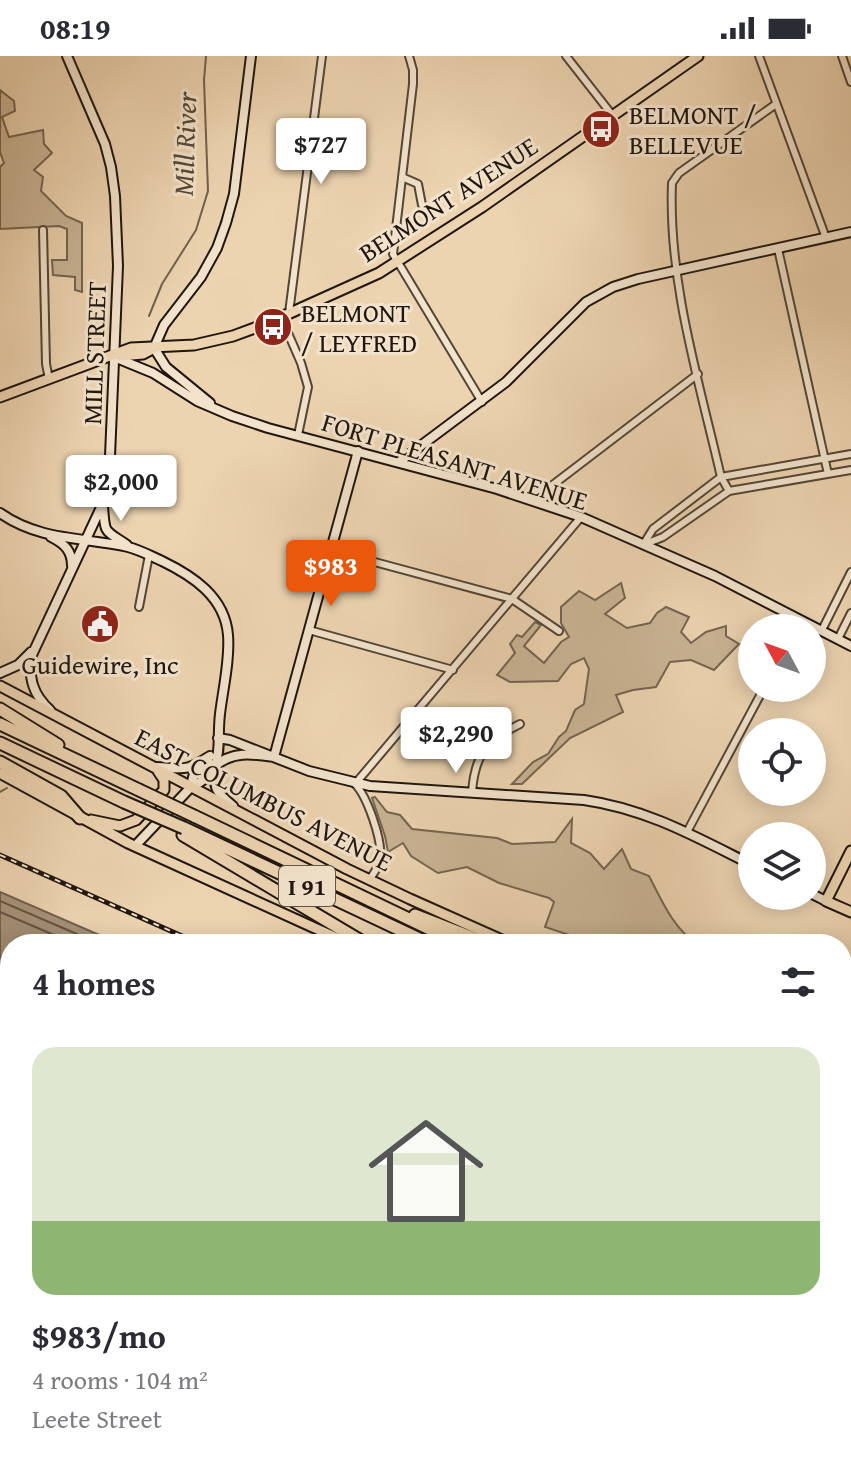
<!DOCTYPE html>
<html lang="en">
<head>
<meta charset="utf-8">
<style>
  body { margin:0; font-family:"Gentium Book Plus",serif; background:#f2f2f3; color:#2b2b33; height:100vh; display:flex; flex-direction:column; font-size:30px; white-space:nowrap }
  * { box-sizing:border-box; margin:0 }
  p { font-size:26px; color:#7c7c81 }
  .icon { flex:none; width:44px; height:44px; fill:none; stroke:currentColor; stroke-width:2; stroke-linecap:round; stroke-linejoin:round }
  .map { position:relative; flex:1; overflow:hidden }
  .panel { position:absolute; left:0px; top:878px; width:852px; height:536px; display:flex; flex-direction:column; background:#fff; border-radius:32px 32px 0 0; box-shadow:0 4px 20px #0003 }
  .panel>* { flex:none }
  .needle { width:52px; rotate:311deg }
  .controls { position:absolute; left:738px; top:558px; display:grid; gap:16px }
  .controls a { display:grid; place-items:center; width:88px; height:88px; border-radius:50%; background:#fff; box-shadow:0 4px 20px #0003; font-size:40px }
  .price { position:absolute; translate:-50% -68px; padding:0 18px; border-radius:8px; background:#fff; color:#222; font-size:26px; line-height:52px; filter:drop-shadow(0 2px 4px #0008) }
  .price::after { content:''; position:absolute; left:50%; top:48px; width:24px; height:18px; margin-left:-12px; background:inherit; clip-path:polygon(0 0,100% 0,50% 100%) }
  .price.on { background:#ea580c; color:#fff }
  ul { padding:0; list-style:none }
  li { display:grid; align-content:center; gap:16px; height:424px; padding:0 32px }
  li+li { border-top:2px solid #e1e1e2 }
  li span { display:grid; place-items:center; height:248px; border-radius:24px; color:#555 }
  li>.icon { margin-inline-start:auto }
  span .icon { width:144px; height:144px; fill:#fffc; stroke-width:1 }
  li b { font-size:34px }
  h2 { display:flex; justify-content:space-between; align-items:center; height:96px; padding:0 32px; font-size:34px }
  .status { display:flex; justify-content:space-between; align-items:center; height:56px; padding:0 40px; background:#fff; direction:ltr }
  .status svg { height:22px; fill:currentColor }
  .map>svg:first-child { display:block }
  .green { fill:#cab495; stroke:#746552; stroke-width:2 }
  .water { fill:#a7937a; stroke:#71614f; stroke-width:2 }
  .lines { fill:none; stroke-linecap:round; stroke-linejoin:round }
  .shore { stroke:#635444; stroke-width:2 }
  .stream { stroke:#71614f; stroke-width:2 }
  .street-casing { stroke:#524637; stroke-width:10 }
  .secondary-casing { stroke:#1f160e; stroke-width:12 }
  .primary-casing { stroke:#1f160e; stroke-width:13 }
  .highway-casing { stroke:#1f160e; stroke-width:15 }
  .street { stroke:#f3e3cc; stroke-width:6 }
  .secondary { stroke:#f3e3cc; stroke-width:8 }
  .primary { stroke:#edd4b1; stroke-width:9 }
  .highway { stroke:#edd4b1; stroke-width:11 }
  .rail-casing { stroke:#1f160e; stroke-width:5 }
  .rail { stroke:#f3e3cc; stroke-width:2; stroke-dasharray:6; stroke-linecap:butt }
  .highway-bridge-casing { stroke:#1f160e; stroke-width:15; stroke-linecap:butt }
  .highway-bridge { stroke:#edd4b1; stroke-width:11 }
  .labels { text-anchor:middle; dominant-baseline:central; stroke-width:6; stroke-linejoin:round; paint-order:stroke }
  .shield { fill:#f3e3cc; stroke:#5f5447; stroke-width:2 }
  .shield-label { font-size:24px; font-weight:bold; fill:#1f160e }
  .poi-label { font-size:26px; fill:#1f160e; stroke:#f3e3cc; text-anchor:start }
  .street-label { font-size:26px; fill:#1f160e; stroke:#f3e3cc }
  .water-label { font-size:28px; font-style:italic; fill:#554839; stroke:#f3e3cc }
</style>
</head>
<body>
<div class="status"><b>08:19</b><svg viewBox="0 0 49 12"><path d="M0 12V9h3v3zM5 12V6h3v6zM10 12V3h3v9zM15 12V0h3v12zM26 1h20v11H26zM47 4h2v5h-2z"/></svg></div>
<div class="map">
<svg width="851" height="1414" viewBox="0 0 851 1414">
  <rect width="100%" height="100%" fill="#edd4b1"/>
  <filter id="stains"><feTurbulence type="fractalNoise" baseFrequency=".0025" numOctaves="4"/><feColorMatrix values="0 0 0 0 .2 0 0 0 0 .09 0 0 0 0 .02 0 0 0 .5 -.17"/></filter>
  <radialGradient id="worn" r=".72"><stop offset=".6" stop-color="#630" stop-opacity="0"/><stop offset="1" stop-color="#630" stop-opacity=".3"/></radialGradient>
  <path class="green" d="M0,34L14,45L15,55L2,61L9,81L43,74L44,88L52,97L34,114L43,121L41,135L66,160L82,167V236L75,234V221L53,219L52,204H67V173L59,170L0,173V111L4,107L0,96Z
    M621,527L625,542L605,558L627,572L650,567L657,557L666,551L689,561L681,576L691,587L706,576L726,570V580L739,588L714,614L691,604L670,606L656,631L633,634L616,639L623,656L570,682L522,728H512L533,706L548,698L559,681L566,675L575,654L584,648L589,613L584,602L571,608L558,625L510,626L497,619L515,597L510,588L517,579L522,581L535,566L541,569L524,590L544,607L561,586L569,581L561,567V551L579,535L595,544Z
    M375,741L387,756L400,759L412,773L497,782L512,788L555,786L572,763L571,787L590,797L604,813L622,793L631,813L649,820C662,845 673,872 697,888H596L545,871L554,846L549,842L499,827L467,811L438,817L411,800L403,787L388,796L385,780L372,742Z
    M851,960V1003L849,1007L851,1009V1025L842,1041V970Z
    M842,1042L851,1059V1130L842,1121Z
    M842,1251L851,1259V1313L842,1304Z
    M184,1404H371L385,1414H173Z"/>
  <path class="water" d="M0,836L120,888H10V1195L0,1189Z
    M842,1304L851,1313V1414H385L371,1404H842Z
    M79,1404H184L173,1414H73Z"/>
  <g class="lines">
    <path class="shore" d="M0,845L100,888
      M0,856L75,888"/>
    <path class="stream" d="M149,260L162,228L196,174L208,135L204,24L206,0
      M0,736L7,732"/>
    <defs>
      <path id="street" d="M409,0L413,14V28L393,198L482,346
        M566,0L613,60
        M759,0L826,182
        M842,0L851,26
        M402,121L418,128L422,149
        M43,174L46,308L49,323
        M778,193L828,418
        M289,257L322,0
        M281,261L301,307L308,331L298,379
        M729,435L721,421C699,325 668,226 672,127L679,117L776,48
        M533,444L698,318
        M643,489L653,473L721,421L851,398
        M643,489L663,481L729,435L851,414
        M330,494L512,543L559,575
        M139,551L149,499
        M309,574L453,614
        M822,574L851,516
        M838,583L851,557
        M472,736C475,698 486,685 520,668
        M687,776L764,632
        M369,824C375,816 379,810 380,800C382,783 367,740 355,728L581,461"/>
      <path id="secondary" d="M114,301L153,317L197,345L232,360L268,372L497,433L581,461L715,520L851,590
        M210,347L166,311L154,292L164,269L201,221L217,192L226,167L234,138L251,0
        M399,406L506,326L586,246L613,231L638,223L851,176
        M103,450C105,479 104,473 127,489
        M0,457C40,485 82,481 128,491C140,494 151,500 162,505C193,520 225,541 228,579C230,604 223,633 220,658C216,690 227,715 191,731L135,790
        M51,481C65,488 72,495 72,510
        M0,617L18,609L31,596
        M50,654C33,639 29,623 31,601L103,447L110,400L118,210L115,140L111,111L105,88L67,0
        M218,682L230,684L309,715L370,730L584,744C647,753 696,781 752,809
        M155,711C185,712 183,717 210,700
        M191,731L193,721L208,705
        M233,750C215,735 214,734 215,710C233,695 252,698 274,701L358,395
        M812,838L826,845"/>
      <path id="primary" d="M120,300L143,298L154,292
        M0,341L131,292L194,289L233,280L268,267L379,217L482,151L698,0
        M0,630L347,813L410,843L511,888
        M0,717L128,787L350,888
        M91,764L120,770L136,764L164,734V724L158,715
        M851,795L826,845L851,856"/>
      <path id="highway" d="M0,653L58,689
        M0,668L139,734
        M0,687L124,746
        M0,706L61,740L80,762
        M194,760L461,888
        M184,772L430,888
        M183,779L366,888
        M415,859L489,888
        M842,1141L851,1152
        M842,1162L851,1173
        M842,1180L851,1191
        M842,1209L851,1220
        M512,1414L516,1404
        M522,1414L527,1404"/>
    </defs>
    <use href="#street" class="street-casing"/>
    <use href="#secondary" class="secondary-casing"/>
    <use href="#primary" class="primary-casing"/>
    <use href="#highway" class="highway-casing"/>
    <use href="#street" class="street"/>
    <use href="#secondary" class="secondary"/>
    <use href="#primary" class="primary"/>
    <use href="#highway" class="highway"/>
    <defs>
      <path id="rail" d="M0,799L200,888
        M842,1237L851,1247"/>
    </defs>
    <use href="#rail" class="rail-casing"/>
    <use href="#rail" class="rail"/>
    <defs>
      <path id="highway-bridge" d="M139,734L194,760
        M124,746L184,772"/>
    </defs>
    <use href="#highway-bridge" class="highway-bridge-casing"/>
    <use href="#highway-bridge" class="highway-bridge"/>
  </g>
  <defs>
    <symbol id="bus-disc" viewBox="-11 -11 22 22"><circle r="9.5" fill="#8f2418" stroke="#f3e3cc"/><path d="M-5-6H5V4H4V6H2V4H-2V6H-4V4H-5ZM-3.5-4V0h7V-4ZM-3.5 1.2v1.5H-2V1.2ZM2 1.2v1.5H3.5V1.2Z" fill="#fff"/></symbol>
    <symbol id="civic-disc" viewBox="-11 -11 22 22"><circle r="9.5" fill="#8f2418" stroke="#f3e3cc"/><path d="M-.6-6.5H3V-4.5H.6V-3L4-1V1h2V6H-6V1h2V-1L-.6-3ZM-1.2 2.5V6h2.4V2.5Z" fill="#fff"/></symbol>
  </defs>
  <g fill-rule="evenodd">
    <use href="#bus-disc" x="579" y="51" width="44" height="44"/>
    <use href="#bus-disc" x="251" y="249" width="44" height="44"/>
    <use href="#civic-disc" x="78" y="546" width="44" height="44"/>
  </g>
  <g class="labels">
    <rect class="shield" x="279" y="810" width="56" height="40" rx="6"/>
    <g class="shield-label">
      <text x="307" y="830">I 91</text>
    </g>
    <g class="poi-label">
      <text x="629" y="58">BELMONT /<tspan x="629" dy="30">BELLEVUE</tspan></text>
      <text x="301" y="256">BELMONT<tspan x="301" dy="30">/ LEYFRED</tspan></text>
      <text x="100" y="608" text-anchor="middle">Guidewire, Inc</text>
    </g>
    <g class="street-label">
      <text transform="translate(448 143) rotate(-33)">BELMONT AVENUE</text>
      <text transform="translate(94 297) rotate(-88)">MILL STREET</text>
      <text transform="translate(455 405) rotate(17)">FORT PLEASANT AVENUE</text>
      <text transform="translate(264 743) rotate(27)">EAST COLUMBUS AVENUE</text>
    </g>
    <g class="water-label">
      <text transform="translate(184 88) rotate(-88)">Mill River</text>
    </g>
  </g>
  <rect width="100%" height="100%" filter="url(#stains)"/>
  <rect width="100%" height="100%" fill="url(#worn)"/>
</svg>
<div class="controls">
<a><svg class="needle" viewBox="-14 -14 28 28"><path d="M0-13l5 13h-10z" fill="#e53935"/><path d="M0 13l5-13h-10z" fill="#7c7c81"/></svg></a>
<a><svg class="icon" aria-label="locate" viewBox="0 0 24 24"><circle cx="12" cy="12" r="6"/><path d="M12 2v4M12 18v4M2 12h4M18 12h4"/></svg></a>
<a><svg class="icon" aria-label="layers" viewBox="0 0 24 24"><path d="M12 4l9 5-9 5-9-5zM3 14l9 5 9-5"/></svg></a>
</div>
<b class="price" style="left:321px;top:130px">$727</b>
<b class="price" style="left:121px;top:467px">$2,000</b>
<b class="price on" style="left:331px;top:552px">$983</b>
<b class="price" style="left:456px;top:719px">$2,290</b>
<section class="panel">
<h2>4 homes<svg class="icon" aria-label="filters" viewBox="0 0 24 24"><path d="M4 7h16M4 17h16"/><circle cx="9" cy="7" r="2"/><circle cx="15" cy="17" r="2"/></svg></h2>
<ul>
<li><span style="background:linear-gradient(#dfe7d0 70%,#8fb573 0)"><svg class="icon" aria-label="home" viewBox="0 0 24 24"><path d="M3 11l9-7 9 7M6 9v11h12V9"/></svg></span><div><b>$983/mo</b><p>4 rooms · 104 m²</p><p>Leete Street</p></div></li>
</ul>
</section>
</div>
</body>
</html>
